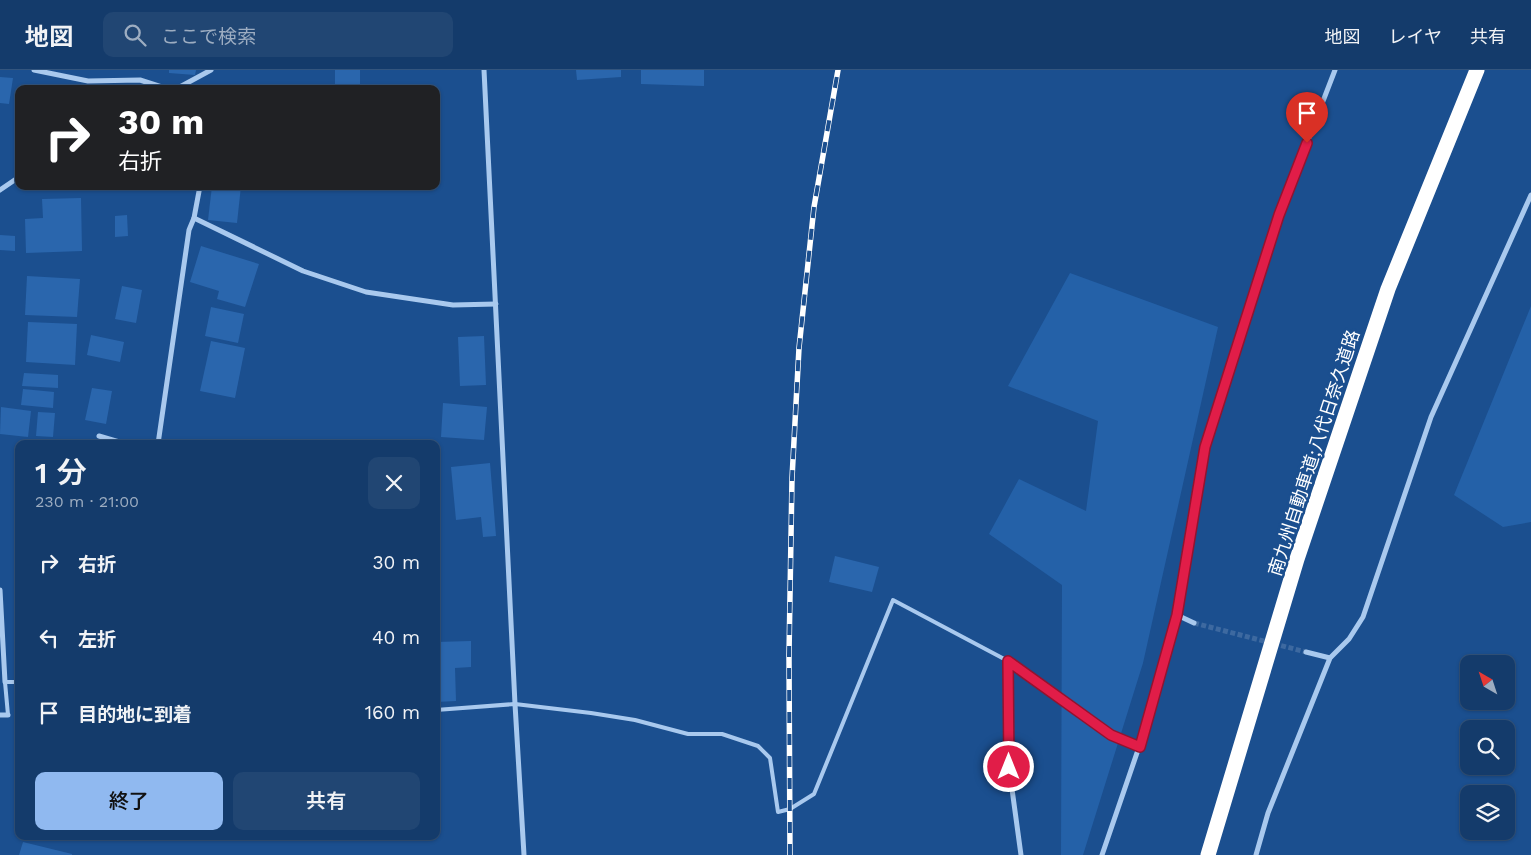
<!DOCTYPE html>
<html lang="ja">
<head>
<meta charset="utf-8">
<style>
  body { margin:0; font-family:"Work Sans","Noto Sans JP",sans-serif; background:#214673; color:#f1f3f6; height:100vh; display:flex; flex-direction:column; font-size:19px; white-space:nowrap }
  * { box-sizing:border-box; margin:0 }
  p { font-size:16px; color:#9dadc1 }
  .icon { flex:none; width:28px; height:28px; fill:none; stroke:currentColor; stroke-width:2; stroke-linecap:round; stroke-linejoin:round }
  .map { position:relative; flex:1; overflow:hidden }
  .sheet { position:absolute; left:15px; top:370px; width:425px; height:400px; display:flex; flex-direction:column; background:#143b6b; border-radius:10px; box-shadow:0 1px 4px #0004,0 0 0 1px #33557e }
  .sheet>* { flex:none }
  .hud { position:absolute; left:15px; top:15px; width:425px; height:105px; border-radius:10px; box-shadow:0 1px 4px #0004,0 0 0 1px #33557e; background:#202124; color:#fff; overflow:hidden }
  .needle { width:32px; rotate:321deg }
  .controls { position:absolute; left:1460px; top:585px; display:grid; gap:10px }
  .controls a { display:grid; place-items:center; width:55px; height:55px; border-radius:10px; background:#143b6b; box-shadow:0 1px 4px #0004,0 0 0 1px #33557e; font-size:25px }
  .pin { position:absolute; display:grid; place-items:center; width:42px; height:42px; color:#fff; margin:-51px -21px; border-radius:50% 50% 50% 0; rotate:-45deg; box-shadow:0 0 5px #0007 }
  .pin .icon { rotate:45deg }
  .me { position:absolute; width:55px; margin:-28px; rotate:0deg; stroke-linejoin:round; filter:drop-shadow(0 0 4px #0008) }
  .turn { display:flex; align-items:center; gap:18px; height:105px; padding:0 20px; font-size:22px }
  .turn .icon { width:65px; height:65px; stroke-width:2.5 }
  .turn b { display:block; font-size:35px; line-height:42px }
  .round { display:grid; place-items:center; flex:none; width:52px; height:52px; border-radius:10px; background:#214673 }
  .headline { display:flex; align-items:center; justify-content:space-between; height:85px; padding:0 20px }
  h1 { font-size:30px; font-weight:600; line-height:38px }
  .action { display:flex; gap:10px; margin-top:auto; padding:10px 20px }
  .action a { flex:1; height:58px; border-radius:10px; background:#90b9f0; color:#111; font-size:20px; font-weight:600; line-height:58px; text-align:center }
  .action a+a { background:#214673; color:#f1f3f6 }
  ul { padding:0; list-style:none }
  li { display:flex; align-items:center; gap:15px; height:75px; padding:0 20px }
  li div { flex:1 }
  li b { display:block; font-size:19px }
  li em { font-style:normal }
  header { display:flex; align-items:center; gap:30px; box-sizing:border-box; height:70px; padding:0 25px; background:#143b6b; border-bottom:1px solid #33557e }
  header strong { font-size:24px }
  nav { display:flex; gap:28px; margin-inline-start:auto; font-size:18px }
  .search { width:350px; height:45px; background:#214673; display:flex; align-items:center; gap:12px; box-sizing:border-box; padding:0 18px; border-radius:10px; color:#9dadc1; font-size:19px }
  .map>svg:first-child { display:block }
  .green { fill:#2461a8 }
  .building { fill:#2a66ad }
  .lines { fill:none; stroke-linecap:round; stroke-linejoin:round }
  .minor-tunnel { stroke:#3d69a0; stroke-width:5; stroke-dasharray:5 2.5; stroke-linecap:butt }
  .service { stroke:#a9c9ee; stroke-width:4 }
  .minor { stroke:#a9c9ee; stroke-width:5 }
  .motorway { stroke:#fff; stroke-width:15 }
  .rail-casing { stroke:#fff; stroke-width:5.5 }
  .rail { stroke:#1b4f8f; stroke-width:4; stroke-dasharray:11; stroke-linecap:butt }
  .route-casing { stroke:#92132f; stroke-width:12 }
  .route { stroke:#e11d48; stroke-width:9 }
  .labels { text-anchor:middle; stroke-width:5; stroke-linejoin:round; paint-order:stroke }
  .street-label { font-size:18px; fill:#fff; stroke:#1b4f8f }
</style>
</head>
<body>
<header>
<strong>地図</strong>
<div class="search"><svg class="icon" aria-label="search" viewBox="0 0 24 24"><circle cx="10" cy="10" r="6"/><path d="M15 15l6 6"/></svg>ここで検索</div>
<nav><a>地図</a><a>レイヤ</a><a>共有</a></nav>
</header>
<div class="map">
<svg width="1531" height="785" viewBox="0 0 1531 785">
  <rect width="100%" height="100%" fill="#1b4f8f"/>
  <g class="green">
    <path d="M1070,203L1218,257L1143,593L1083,785H1061L1062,515L989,464L1019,409L1086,441L1098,351L1008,316Z"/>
    <path d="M1531,236V452L1503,457L1454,425Z"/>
  </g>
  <g class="building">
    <path d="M169,0H196L195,5L169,3Z"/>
    <path d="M335,0H360V19H340V16H335Z"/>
    <path d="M576,0H621V7L577,10Z"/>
    <path d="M641,0H704V16L641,14Z"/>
    <path d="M0,7L13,8L9,34L0,33Z"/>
    <path d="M212,116H241L237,153L208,150Z"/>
    <path d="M81,128L82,181L26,183L25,149L43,148L42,129Z"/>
    <path d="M127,145L128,166L115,167V146Z"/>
    <path d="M0,165L15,166V181L0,180Z"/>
    <path d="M201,176L259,194L245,237L217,229L219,221L190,212Z"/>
    <path d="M27,206L80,209L77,247L25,245Z"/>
    <path d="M122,216L142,220L136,253L115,249Z"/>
    <path d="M211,237L244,244L238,273L205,266Z"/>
    <path d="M28,252L77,254L75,295L26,292Z"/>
    <path d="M91,265L124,272L120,292L87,285Z"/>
    <path d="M484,266L486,315L460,316L458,267Z"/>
    <path d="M211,271L245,278L235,328L200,321Z"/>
    <path d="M24,303L58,305V318L22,316Z"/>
    <path d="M92,318L112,321L106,354L85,350Z"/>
    <path d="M23,319L54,322L53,338L21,335Z"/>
    <path d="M443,333L487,337L484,370L441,367Z"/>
    <path d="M1,337L31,341L28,367L0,364Z"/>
    <path d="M38,342L55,343L53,367L36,366Z"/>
    <path d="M65,369L88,373V374H64Z"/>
    <path d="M490,393L496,466L483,467L481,447L456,450L451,397Z"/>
    <path d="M835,486L879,497L872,522L829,512Z"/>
    <path d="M471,571V597L455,598L456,631L436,632V572Z"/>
    <path d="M23,772L72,784V785H19Z"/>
  </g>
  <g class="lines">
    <path class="minor-tunnel" d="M1194,553L1306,582"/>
    <g class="service">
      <path d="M436,640L515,634L591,643L635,650L688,664H722L758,676L770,688L778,742L790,739L814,724L893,530L1008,591L1111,665L1139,677"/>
      <path d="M8,645L5,612H19"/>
    </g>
    <g class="minor">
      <path d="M34,0L88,11L140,10L168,19"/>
      <path d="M484,0L515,634L524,785"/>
      <path d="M176,19L211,0"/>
      <path d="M0,120L19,107"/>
      <path d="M194,148L303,201L366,222L453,235L496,234"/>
      <path d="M99,366L126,374"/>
      <path d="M158,374L189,160L194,148L200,116"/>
      <path d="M0,520L5,612"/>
      <path d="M1177,545L1194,553"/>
      <path d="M1306,582L1330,588"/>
      <path d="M1008,591L1009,697L1021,785"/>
      <path d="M0,645H8"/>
      <path d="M1102,785L1139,677L1177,545L1205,377L1279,145L1335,0"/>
      <path d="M1256,785L1268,743L1330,588L1349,569L1363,547L1431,347L1531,125"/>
    </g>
    <path class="motorway" d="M1208,785L1297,489L1388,219L1477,0"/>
    <g class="rail-casing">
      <path id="rail" d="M790,785L789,585L792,408L799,278L814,137L838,0"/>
    </g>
    <use href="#rail" class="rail"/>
  </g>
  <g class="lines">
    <g class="route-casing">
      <path id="route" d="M1009,697L1008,591L1111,665L1140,677L1177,545L1205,377L1279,145L1307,73"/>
    </g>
    <use href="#route" class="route"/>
  </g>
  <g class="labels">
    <g class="street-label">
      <text transform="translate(1314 383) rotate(-72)" y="6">南九州自動車道;八代日奈久道路</text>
    </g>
  </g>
</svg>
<div class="controls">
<a><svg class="needle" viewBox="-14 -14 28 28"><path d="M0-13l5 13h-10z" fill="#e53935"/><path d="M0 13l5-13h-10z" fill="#9dadc1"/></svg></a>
<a><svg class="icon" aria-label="search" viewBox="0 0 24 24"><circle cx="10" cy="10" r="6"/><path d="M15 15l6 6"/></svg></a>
<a><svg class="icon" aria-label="layers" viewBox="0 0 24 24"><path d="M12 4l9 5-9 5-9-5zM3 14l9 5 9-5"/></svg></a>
</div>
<div class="pin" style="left:1307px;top:73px;background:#d93025"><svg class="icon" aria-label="arrive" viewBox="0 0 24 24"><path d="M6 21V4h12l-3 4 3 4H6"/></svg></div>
<svg class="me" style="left:1009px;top:697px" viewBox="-20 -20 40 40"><circle r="17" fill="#e11d48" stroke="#fff" stroke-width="3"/><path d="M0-11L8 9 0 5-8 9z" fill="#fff"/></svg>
<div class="hud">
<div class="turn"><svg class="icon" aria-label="right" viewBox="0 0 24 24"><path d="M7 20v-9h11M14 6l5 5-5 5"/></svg><div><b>30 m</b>右折</div></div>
</div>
<section class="sheet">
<div class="headline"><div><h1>1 分</h1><p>230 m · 21:00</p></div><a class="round"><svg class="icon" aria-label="close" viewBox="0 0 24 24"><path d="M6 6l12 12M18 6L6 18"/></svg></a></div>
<ul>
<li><svg class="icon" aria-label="right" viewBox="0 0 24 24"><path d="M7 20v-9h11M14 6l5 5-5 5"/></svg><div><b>右折</b></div><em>30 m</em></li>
<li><svg class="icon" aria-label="left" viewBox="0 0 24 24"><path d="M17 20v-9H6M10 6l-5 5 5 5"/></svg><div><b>左折</b></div><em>40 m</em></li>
<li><svg class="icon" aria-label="arrive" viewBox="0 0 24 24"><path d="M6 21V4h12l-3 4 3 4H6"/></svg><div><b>目的地に到着</b></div><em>160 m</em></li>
</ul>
<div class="action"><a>終了</a><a>共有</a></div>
</section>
</div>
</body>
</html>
